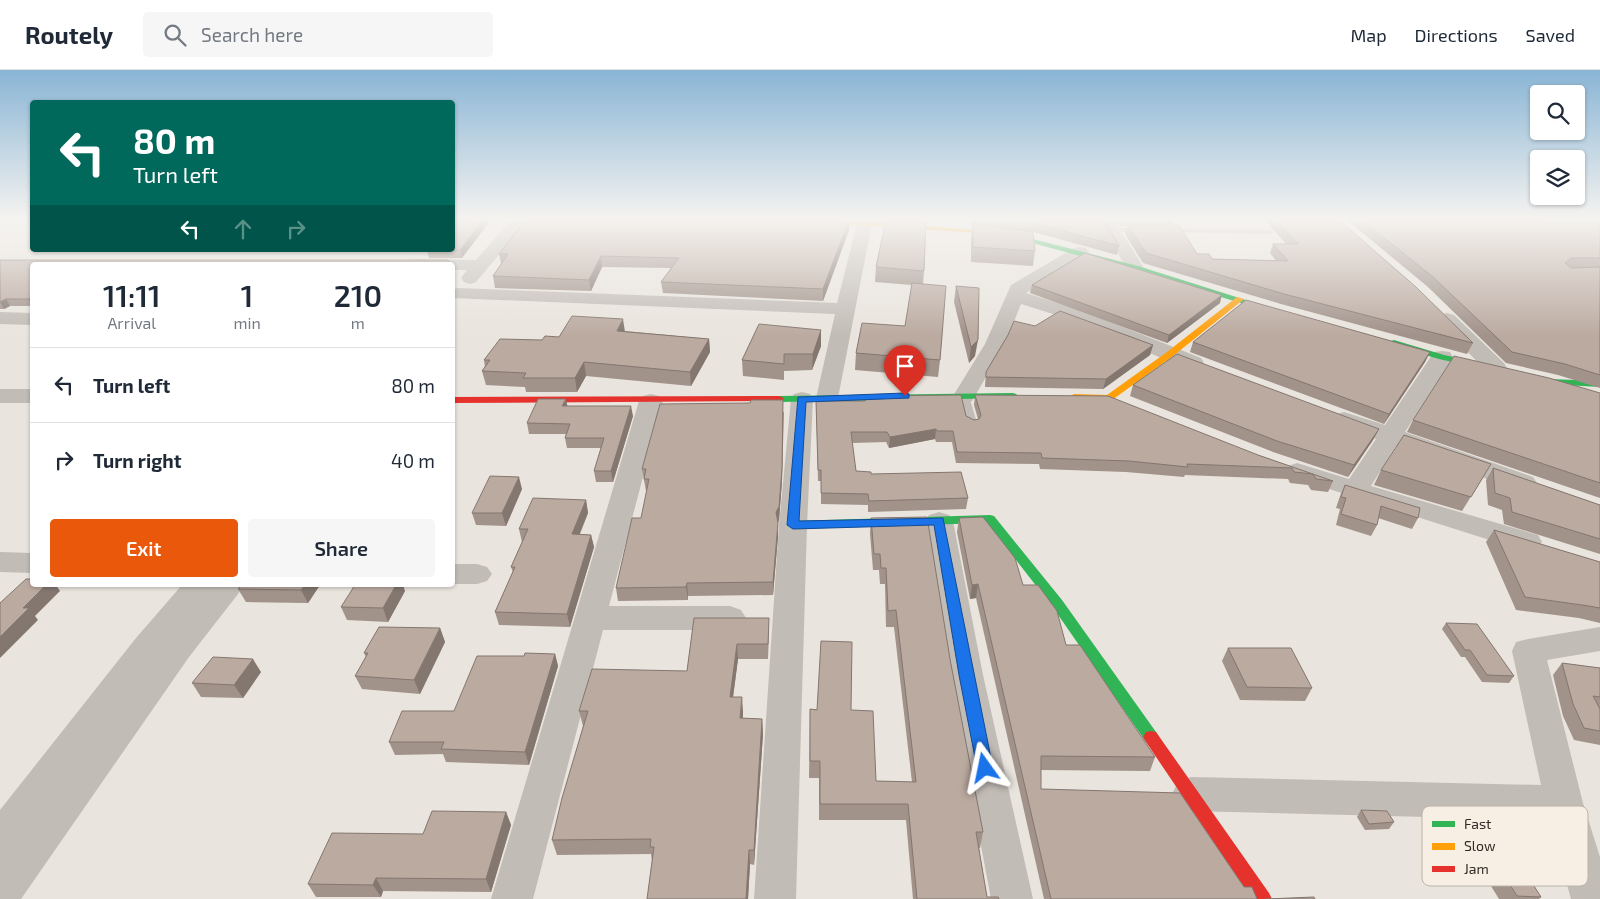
<!DOCTYPE html>
<html lang="en">
<head>
<meta charset="utf-8">
<style>
  body { margin:0; font-family:"Exo 2",sans-serif; background:#f6f6f7; color:#1f2937; height:100vh; display:flex; flex-direction:column; font-size:19px; white-space:nowrap }
  * { box-sizing:border-box; margin:0 }
  p { font-size:16px; color:#747a83 }
  .icon { flex:none; width:28px; height:28px; fill:none; stroke:currentColor; stroke-width:2; stroke-linecap:round; stroke-linejoin:round }
  .map { position:relative; flex:1; overflow:hidden }
  .panel { position:absolute; left:30px; top:192px; width:425px; height:325px; display:flex; flex-direction:column; background:#fff; border-radius:5px; box-shadow:0 1px 4px #0004 }
  .panel>* { flex:none }
  .top-card { position:absolute; left:30px; top:30px; width:425px; height:152px; border-radius:5px; box-shadow:0 1px 4px #0004; background:#00695c; color:#fff; overflow:hidden }
  .controls { position:absolute; left:1530px; top:15px; display:grid; gap:10px }
  .controls a { display:grid; place-items:center; width:55px; height:55px; border-radius:5px; background:#fff; box-shadow:0 1px 4px #0004; font-size:25px }
  .pin { position:absolute; display:grid; place-items:center; width:42px; height:42px; color:#fff; margin:-51px -21px; border-radius:50% 50% 50% 0; rotate:-45deg; box-shadow:0 0 5px #0007 }
  .pin .icon { rotate:45deg }
  .me { position:absolute; width:55px; margin:-28px; rotate:348deg; stroke-linejoin:round; filter:drop-shadow(0 0 4px #0008) }
  .turn { display:flex; align-items:center; gap:18px; height:105px; padding:0 20px; font-size:22px }
  .turn .icon { width:65px; height:65px; stroke-width:2.5 }
  .turn b { display:block; font-size:35px; line-height:42px }
  .lanes { display:flex; align-items:center; height:48px; padding:0 20px; background:#0003; justify-content:center; gap:25px; direction:ltr }
  .lanes .off { opacity:.35 }
  .eta { display:flex; justify-content:space-evenly; align-items:center; height:85px; text-align:center }
  .eta b { font-size:30px; font-weight:600; line-height:35px }
  .button { display:flex; gap:10px; margin-top:auto; padding:10px 20px }
  .button a { flex:1; height:58px; border-radius:5px; background:#ea580c; color:#fff; font-size:20px; font-weight:600; line-height:58px; text-align:center }
  .button a+a { background:#f6f6f7; color:#1f2937 }
  ul { padding:0; list-style:none }
  li { display:flex; align-items:center; gap:15px; height:75px; padding:0 20px; border-top:1px solid #e0e1e3 }
  li div { flex:1 }
  li b { display:block; font-size:19px }
  li em { font-style:normal }
  header { display:flex; align-items:center; gap:30px; box-sizing:border-box; height:70px; padding:0 25px; background:#fff; border-bottom:1px solid #e0e1e3 }
  header strong { font-size:24px }
  nav { display:flex; gap:28px; margin-inline-start:auto; font-size:18px }
  .search { width:350px; height:45px; background:#f6f6f7; display:flex; align-items:center; gap:12px; box-sizing:border-box; padding:0 18px; border-radius:5px; color:#747a83; font-size:19px }
  .map>svg:first-child { display:block }
  .lines { fill:none; stroke-linecap:round; stroke-linejoin:round }
  .lane { fill:#c2bcb6; fill-rule:evenodd }
  .street { fill:#c2bcb6; fill-rule:evenodd }
  .fast { fill:#30b455; fill-rule:evenodd }
  .slow { fill:#ff9f0a; fill-rule:evenodd }
  .jam { fill:#e5322d; fill-rule:evenodd }
  .wall { fill:#a1928a }
  .shaded-wall { fill:#837770 }
  .building { fill:#bbaaa0; stroke:#837770 }
  .route { fill:#1a73e8; stroke:#114b97 }
  .key { fill:#f7efe3; stroke:#bcb4aa; stroke-width:1 }
  .key-label { font-size:14px; fill:#322a26 }
</style>
</head>
<body>
<header>
<strong>Routely</strong>
<div class="search"><svg class="icon" aria-label="search" viewBox="0 0 24 24"><circle cx="10" cy="10" r="6"/><path d="M15 15l6 6"/></svg>Search here</div>
<nav><a>Map</a><a>Directions</a><a>Saved</a></nav>
</header>
<div class="map">
<svg width="1600" height="829" viewBox="0 0 1600 829">
  <rect width="100%" height="100%" fill="#e9e4dd"/>
  <g class="lines">
    <g class="lane">
      <path d="M1110,158H1143L1147,160L1143,162H1110Z"/>
      <path d="M1162,158L1270,160L1274,162L1270,164L1165,162H1162Z"/>
      <path d="M964,323L969,326L978,356L976,358L972,359L966,356L959,326Z"/>
    </g>
    <g class="street">
      <path d="M511,150H528L476,212L470,214L464,212L461,208L467,200H452V195L404,194L407,190L413,189L476,190Z"/>
      <path d="M858,150H870L872,153L838,328L835,333L827,335L819,333L816,328L835,244L452,228V220L458,218L837,233Z"/>
      <path d="M1098,150H1114L1144,198L1141,202L1135,203L1129,202Z"/>
      <path d="M1080,177L1086,178L1089,182L1086,186L1026,223L1083,241L1201,288L1204,293L1201,298L1193,299L1185,298L1069,249L1021,234L1005,274L975,326L972,331L964,333L956,331L953,326L985,274L1011,215L1074,178Z"/>
      <path d="M0,242L32,243V255L0,254Z"/>
      <path d="M1447,243L1454,245L1504,293L1507,298L1504,303L1496,305L1488,303L1440,253L1437,249L1440,245Z"/>
      <path d="M1442,281L1450,282L1453,287L1405,362L1533,407L1537,413L1533,419L1524,421L1515,419L1396,376L1371,416L1538,465L1542,472L1538,479L1528,481L1518,479L1288,406L1284,401L1288,396L1297,393L1349,409L1376,369L1336,354L1332,349L1336,344L1344,342L1385,355L1434,282Z"/>
      <rect x="0" y="319" width="32" height="14"/>
      <path d="M802,322L810,324L813,329L807,455L796,829H754L779,455L791,329L794,324Z"/>
      <path d="M651,324L659,326L663,331L609,536H730L741,540L746,548L741,556L730,560H603L533,829H491L639,331L643,326Z"/>
      <path d="M939,442L949,445L953,451L983,605L1033,829H991L949,605L925,451L929,445Z"/>
      <path d="M0,482L32,483V503L0,502Z"/>
      <path d="M452,494H477L487,497L492,504L487,511L477,514H452Z"/>
      <path d="M182,515H245L189,587L21,829H0V740L136,568Z"/>
      <path d="M1600,557V581L1547,590L1583,733L1600,787V829H1571L1549,750L1191,741L1178,736L1172,724L1178,712L1191,707L1541,715L1512,581L1516,572L1528,569Z"/>
    </g>
    <g class="fast">
      <path d="M1025,167L1138,196L1284,242L1283,244H1277L1132,200L1025,171Z"/>
      <path d="M1394,270L1444,285L1491,295L1493,297L1488,300L1439,289L1391,275V271Z"/>
      <path d="M1550,309L1600,311V317L1547,314L1545,312Z"/>
      <path d="M1013,323L1016,324L1018,326L1016,328L779,332L774,329L779,326Z"/>
      <path d="M990,445L994,446L1062,530L1156,662L1159,667L1156,672L1151,673L1146,672L1052,536L987,453L793,459L787,455L793,451Z"/>
    </g>
    <g class="slow">
      <path d="M796,150C873,150 951,156 1028,167L1032,169L1028,171L965,162L799,152Z"/>
      <path d="M1582,150H1590L1600,155V160Z"/>
      <path d="M1237,227L1244,229L1173,286L1112,330H1074L1069,327L1074,324L1107,325L1167,282Z"/>
    </g>
    <g class="jam">
      <path d="M779,326L782,327L784,329L782,331L452,333V327Z"/>
      <path d="M1151,661L1156,662L1269,823L1272,829H1252L1146,672L1143,667L1146,662Z"/>
    </g>
  </g>
  <g class="wall">
    <path d="M456,150L462,188H429L427,180H452Z"/>
    <path d="M849,150V160L823,231L663,223L661,212L671,198L602,197L591,221L495,218L493,206L501,194L499,184Z"/>
    <path d="M972,150H1104L1119,176L1117,185L1030,161L1035,181L1033,196L971,192V168L973,154H972Z"/>
    <path d="M1115,150H1173L1172,155L1197,184L1212,189L1276,191L1270,183L1273,174H1286L1265,150H1339L1473,273L1467,284L1281,234L1143,193L1125,164L1127,156H1120Z"/>
    <path d="M1347,150H1501L1600,153V318L1558,305L1506,293L1428,217Z"/>
    <path d="M0,190L32,195V236H10L4,239H0Z"/>
    <path d="M876,197L924,201L923,214L940,290L938,307L855,300L856,283L905,256L912,215L875,212Z"/>
    <path d="M1032,215L1220,233L1167,273L1030,223Z"/>
    <path d="M956,216L975,286L969,293L954,232Z"/>
    <path d="M1035,256L1153,275L1150,285L1103,319L985,317L986,302Z"/>
    <path d="M821,260V276L812,300L784,301V310L743,306L742,290Z"/>
    <path d="M625,261L709,269L710,282L691,316L586,306L577,322H526L525,317L486,315L482,301L485,297L484,290L542,270L559,267Z"/>
    <path d="M1193,272L1430,282L1425,292L1384,354L1190,282Z"/>
    <path d="M1133,315L1379,359L1373,370L1348,407L1273,382L1130,326Z"/>
    <path d="M1600,323V428L1407,362L1413,350Z"/>
    <path d="M975,325L1258,385L1333,411L1328,422L1311,420L1308,415L1290,413L1288,409L1185,405L1184,407L1126,402L1040,399L1039,394L956,393L952,372H936L935,369L889,378L886,372L852,373L856,401L871,404L968,428L966,439L868,442V435L821,434V411H818L816,331H865L870,328V326L966,346L974,350L978,349L974,335Z"/>
    <path d="M567,336L633,346L613,412H596L594,401L601,378H567L565,368L566,364H529L527,353Z"/>
    <path d="M784,342L782,411L779,450L778,453V466L773,525L688,526V530L618,531L616,518L641,448L647,421H646L642,399Z"/>
    <path d="M1491,394L1462,441L1374,415L1381,400Z"/>
    <path d="M1493,398L1600,435V484L1504,454L1502,440L1488,435L1486,410Z"/>
    <path d="M1345,415L1418,448L1412,459L1378,448L1377,455L1371,466L1336,455L1340,439L1336,438L1340,426Z"/>
    <path d="M522,419L506,456L476,455L472,443Z"/>
    <path d="M586,430L588,443L580,464L591,465L594,477L570,557L499,555L495,542L513,502L511,497L522,472L519,459Z"/>
    <path d="M871,448L950,589L983,762L980,778H979L987,827L913,829L906,750H819V708H809L810,639L851,640L876,711L912,712L894,557H886L885,514H880L879,500H873L870,464Z"/>
    <path d="M959,448L1023,515L1066,575L1155,687L1150,701L1041,700V719L1244,817L1257,829H1044L976,528L970,529L957,462Z"/>
    <path d="M1494,460L1600,492V553L1579,548L1516,540L1486,472Z"/>
    <path d="M242,515H320L308,533L246,532L238,519Z"/>
    <path d="M405,521L388,552L347,550L341,537Z"/>
    <path d="M694,548L769,563L768,589H738L733,627L743,642V648L762,649L763,664L754,795L750,794L748,829H647L652,791L651,784L557,785L552,770L583,656L579,641L687,601Z"/>
    <path d="M1446,553L1514,606L1509,613L1482,612L1465,587H1461L1442,559Z"/>
    <path d="M440,558L445,572L420,624L362,619L355,606L366,587L364,583Z"/>
    <path d="M1228,578L1312,618L1305,631L1240,630L1222,591Z"/>
    <path d="M555,584L558,596L529,695L446,692L443,684L395,685L389,672L454,641L524,586Z"/>
    <path d="M1562,593L1600,598V675L1574,670L1563,646L1553,605Z"/>
    <path d="M261,602L243,628L201,627L192,613Z"/>
    <path d="M1361,740L1394,752L1389,759L1365,760L1357,747Z"/>
    <path d="M506,742L511,755L491,822L383,821L381,827H316L308,814L423,764Z"/>
    <path d="M1473,756L1541,827L1539,829H1499L1462,769Z"/>
  </g>
  <g class="shaded-wall">
    <path d="M483,150H491L462,188L460,180Z"/>
    <path d="M849,150V160L823,231V219Z"/>
    <path d="M601,186L602,197L591,221L589,210Z"/>
    <path d="M1222,225L1220,233L1167,273L1169,265Z"/>
    <path d="M32,227V235L29,229Z"/>
    <path d="M6,229L10,236L4,239L0,232Z"/>
    <path d="M623,249L625,262L617,261Z"/>
    <path d="M821,260V276L812,300L813,284Z"/>
    <path d="M709,269L710,282L691,316L690,302Z"/>
    <path d="M978,270L975,286L969,293L971,277Z"/>
    <path d="M1153,275L1150,285L1103,319L1106,309Z"/>
    <path d="M1430,282L1425,292L1384,354L1389,344Z"/>
    <path d="M584,292L586,306L577,322L575,308Z"/>
    <path d="M566,329L568,339L562,336Z"/>
    <path d="M783,330L782,411L779,450L776,455V442Z"/>
    <path d="M631,336L633,346L613,412L611,401Z"/>
    <path d="M936,359L935,369L889,378L890,367Z"/>
    <path d="M1379,359L1373,370L1348,407L1354,395Z"/>
    <path d="M519,407L522,419L506,456L502,443Z"/>
    <path d="M586,430L588,443L574,477L572,464Z"/>
    <path d="M778,453V466L773,525V512Z"/>
    <path d="M591,465L594,477L570,557L567,544Z"/>
    <path d="M687,513L688,526V530L686,517Z"/>
    <path d="M978,514L976,528L970,529L972,515Z"/>
    <path d="M46,515H56L60,521L35,546L38,550L0,588V567L23,538Z"/>
    <path d="M305,515H320L308,533L301,520Z"/>
    <path d="M396,515H403L405,521L388,552L383,538Z"/>
    <path d="M440,558L445,572L420,624L414,610Z"/>
    <path d="M737,574L738,589L731,642L730,627Z"/>
    <path d="M555,584L558,596L529,695L525,682Z"/>
    <path d="M253,589L261,602L243,628L234,615Z"/>
    <path d="M742,627L743,642L741,663L740,648Z"/>
    <path d="M762,649L763,664L754,795V780Z"/>
    <path d="M506,742L511,755L491,822L486,809Z"/>
    <path d="M749,780L750,794L748,829H746Z"/>
    <path d="M376,808L383,821L381,827L373,815Z"/>
  </g>
  <g class="building">
    <path d="M456,150H483L460,180H452V154Z"/>
    <path d="M525,150H849L823,219L661,212L679,188L601,186L589,210L493,206L508,184H499Z"/>
    <path d="M886,150H926L924,201L876,197Z"/>
    <path d="M1004,150H1104L1119,176L1031,152V154Z"/>
    <path d="M1276,150H1339L1416,217L1473,273L1284,224L1146,183L1127,155H1179L1197,184H1209L1212,189L1288,191L1273,174H1298Z"/>
    <path d="M1362,150H1501L1596,152L1600,153V188H1571L1565,193L1571,198L1600,197V305L1565,294L1512,282L1433,207Z"/>
    <path d="M973,154L1033,162L1035,181L973,177Z"/>
    <path d="M1085,183L1222,225L1169,265L1032,215Z"/>
    <path d="M0,190H448L449,195H32V227L29,229H6L0,232Z"/>
    <path d="M912,213L946,216L940,290L856,283L862,253L905,256Z"/>
    <path d="M956,216L979,218L978,270L971,277Z"/>
    <path d="M1246,230L1430,282L1389,344L1193,272Z"/>
    <path d="M1060,241L1153,275L1106,309L986,307V302L1008,265L1014,251L1035,256Z"/>
    <path d="M572,246L623,249L617,261L709,269L690,302L584,292L575,308H523L526,303L482,301L490,290H484L500,269L542,270L545,266L559,267Z"/>
    <path d="M759,254L821,260L813,284H784V294L742,290Z"/>
    <path d="M1177,284L1379,359L1354,395L1277,371L1133,315Z"/>
    <path d="M1454,286L1549,308L1600,323V413L1413,350Z"/>
    <path d="M961,325L966,346L974,350L979,349L981,345L975,325L1108,326L1258,385L1333,411L1316,409L1313,404L1294,402L1292,398L1187,394L1188,397L1129,391L1042,388L1041,383L957,382L953,361H937L936,359L890,367L887,362H851L856,401L871,402V404L961,402L968,428L869,431L868,424L821,423V400H818L816,331H865L866,328H871L870,326Z"/>
    <path d="M538,329H566L562,336H631L611,401H594L604,368H565L570,354L527,353Z"/>
    <path d="M751,330H783L782,399L779,437L776,442L778,453L773,512L687,513L686,517L616,518L632,448H641L649,409H644L646,399H642L660,334L750,333Z"/>
    <path d="M1404,365L1491,394L1471,427L1381,400Z"/>
    <path d="M1493,398L1600,435V469L1512,442L1510,428L1495,423Z"/>
    <path d="M490,406L519,407L502,443H472Z"/>
    <path d="M1345,415L1420,438L1418,448L1381,436L1377,455L1341,444L1346,428L1341,427Z"/>
    <path d="M533,428L586,430L572,464L591,465L567,544L495,542L515,497H511L528,459H519Z"/>
    <path d="M927,447L950,589L983,762H976L987,827H998L999,829H917L908,734H820V691H810V639L817,640L821,571L852,572L851,640L873,641L876,711L916,712L896,540L888,541L886,498H881L880,484H874L871,448Z"/>
    <path d="M983,447L1015,488L1023,515H1038L1057,541L1066,575H1080L1155,687L1041,686V719L1180,723L1244,817H1252L1257,829H1051L978,514L972,515L959,448Z"/>
    <path d="M1494,460L1600,492V538L1589,536L1525,527Z"/>
    <path d="M26,509H32V515H46L23,538H29L0,567V533Z"/>
    <path d="M242,515H305L301,520L238,519Z"/>
    <path d="M355,515H396L383,538L341,537Z"/>
    <path d="M694,548H769L768,574H737L730,627H742L740,648L762,649L754,780H749L746,829H647L654,777H650L651,769L552,770L562,728L588,641H579L592,599L687,601Z"/>
    <path d="M1446,553L1477,554L1514,606L1487,605L1470,580H1465Z"/>
    <path d="M379,557L440,558L414,610L355,606L368,583H364Z"/>
    <path d="M1228,578H1291L1312,618L1247,617Z"/>
    <path d="M525,583L555,584L525,682L441,679L444,672H389L402,641H454L477,586H524Z"/>
    <path d="M213,587L253,589L234,615L192,613Z"/>
    <path d="M1562,593L1600,598V627L1593,626L1600,639V661L1584,658L1573,634Z"/>
    <path d="M1361,740L1387,741L1394,752L1369,754Z"/>
    <path d="M432,741L506,742L486,809L376,808L373,815L308,814L332,763L423,764Z"/>
    <path d="M1473,756L1501,764L1541,827L1517,826Z"/>
    <path d="M1314,827L1315,829H1266Z"/>
  </g>
  <linearGradient id="sky" x2="0" y2="1"><stop stop-color="#89b5d5"/><stop offset="0.56" stop-color="#f5f3f0"/><stop offset="1" stop-color="#f5f3f0" stop-opacity="0"/></linearGradient>
  <rect width="1600" height="266" fill="url(#sky)"/>
  <path class="route" d="M905,323L909,324V328L806,332L799,451L943,448L993,698L991,703L985,705L980,703L977,698L959,605L934,455L793,459L787,455L798,327Z"/>
  <rect x="1422" y="736" width="166" height="80" rx="8" class="key"/>
  <rect x="1432" y="751" width="23" height="6" fill="#30b455"/>
  <rect x="1432" y="773" width="23" height="7" fill="#ff9f0a"/>
  <rect x="1432" y="796" width="23" height="6" fill="#e5322d"/>
  <g class="key-label">
    <text x="1464" y="759">Fast</text>
    <text x="1464" y="781">Slow</text>
    <text x="1464" y="804">Jam</text>
  </g>
</svg>
<div class="controls">
<a><svg class="icon" aria-label="search" viewBox="0 0 24 24"><circle cx="10" cy="10" r="6"/><path d="M15 15l6 6"/></svg></a>
<a><svg class="icon" aria-label="layers" viewBox="0 0 24 24"><path d="M12 4l9 5-9 5-9-5zM3 14l9 5 9-5"/></svg></a>
</div>
<div class="pin" style="left:905px;top:326px;background:#d93025"><svg class="icon" aria-label="arrive" viewBox="0 0 24 24"><path d="M6 21V4h12l-3 4 3 4H6"/></svg></div>
<svg class="me" style="left:985px;top:698px" viewBox="-20 -20 40 40"><path d="M0-17L14 15 0 8-14 15z" fill="#1a73e8" stroke="#fff" stroke-width="4"/></svg>
<div class="top-card">
<div class="turn"><svg class="icon" aria-label="left" viewBox="0 0 24 24"><path d="M17 20v-9H6M10 6l-5 5 5 5"/></svg><div><b>80 m</b>Turn left</div></div>
<div class="lanes"><svg class="icon" aria-label="left" viewBox="0 0 24 24"><path d="M17 20v-9H6M10 6l-5 5 5 5"/></svg><svg class="icon off" aria-label="ahead" viewBox="0 0 24 24"><path d="M12 20V5M6 11l6-6 6 6"/></svg><svg class="icon off" aria-label="right" viewBox="0 0 24 24"><path d="M7 20v-9h11M14 6l5 5-5 5"/></svg></div>
</div>
<section class="panel">
<div class="eta">
<div><b>11:11</b><p>Arrival</p></div>
<div><b>1</b><p>min</p></div>
<div><b>210</b><p>m</p></div>
</div>
<ul>
<li><svg class="icon" aria-label="left" viewBox="0 0 24 24"><path d="M17 20v-9H6M10 6l-5 5 5 5"/></svg><div><b>Turn left</b></div><em>80 m</em></li>
<li><svg class="icon" aria-label="right" viewBox="0 0 24 24"><path d="M7 20v-9h11M14 6l5 5-5 5"/></svg><div><b>Turn right</b></div><em>40 m</em></li>
</ul>
<div class="button"><a>Exit</a><a>Share</a></div>
</section>
</div>
</body>
</html>
